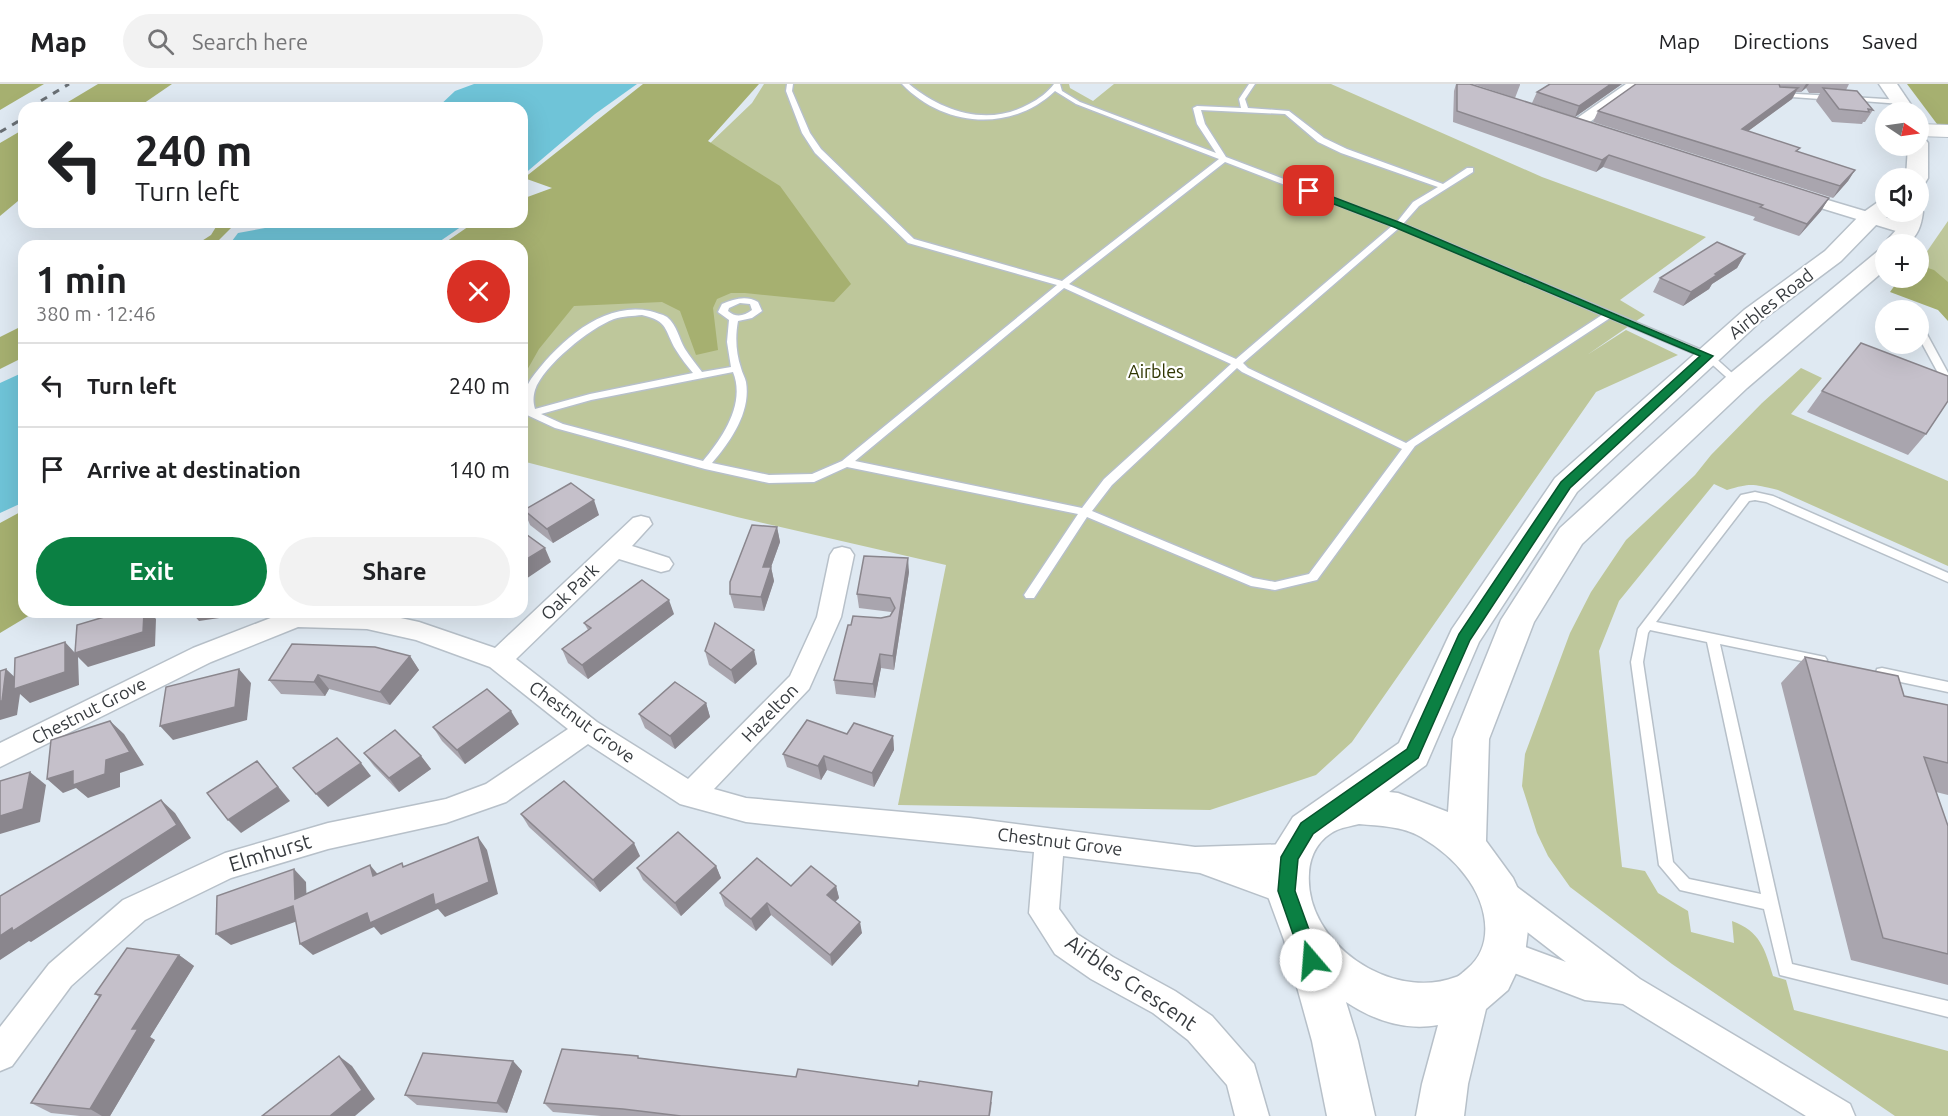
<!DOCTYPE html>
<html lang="en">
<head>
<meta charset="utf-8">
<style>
  body { margin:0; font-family:Ubuntu,sans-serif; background:#f2f2f2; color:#202124; height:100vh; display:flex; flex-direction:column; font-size:22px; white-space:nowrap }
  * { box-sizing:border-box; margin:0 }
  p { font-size:20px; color:#757577 }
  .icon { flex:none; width:33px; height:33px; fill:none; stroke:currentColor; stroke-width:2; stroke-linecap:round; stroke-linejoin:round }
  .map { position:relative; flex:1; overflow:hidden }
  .panel { position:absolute; left:18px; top:156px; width:510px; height:378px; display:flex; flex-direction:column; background:#fff; border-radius:18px; box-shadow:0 6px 24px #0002 }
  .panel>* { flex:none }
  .hud { position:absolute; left:18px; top:18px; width:510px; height:126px; border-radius:18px; box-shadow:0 6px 24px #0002; background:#fff; color:#202124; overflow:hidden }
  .needle { width:39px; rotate:103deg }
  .controls { position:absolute; left:1875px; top:18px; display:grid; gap:12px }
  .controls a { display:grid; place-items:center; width:54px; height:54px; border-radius:50%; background:#fff; box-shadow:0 6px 24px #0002; font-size:30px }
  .pin { position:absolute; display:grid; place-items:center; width:51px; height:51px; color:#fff; margin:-26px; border-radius:12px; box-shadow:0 3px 9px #0006 }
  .me { position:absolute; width:66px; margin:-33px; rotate:342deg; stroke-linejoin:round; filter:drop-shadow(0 0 4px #0008) }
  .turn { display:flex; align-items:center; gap:21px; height:126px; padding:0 18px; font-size:27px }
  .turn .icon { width:78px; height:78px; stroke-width:2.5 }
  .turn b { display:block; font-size:42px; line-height:51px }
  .round { display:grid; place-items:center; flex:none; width:63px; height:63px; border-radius:32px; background:#f2f2f2 }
  .overview { display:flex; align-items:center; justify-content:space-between; height:102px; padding:0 18px }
  h1 { font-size:36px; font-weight:600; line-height:45px }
  .cta { display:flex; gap:12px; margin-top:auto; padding:12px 18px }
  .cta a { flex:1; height:69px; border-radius:36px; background:#0b8043; color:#fff; font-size:24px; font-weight:600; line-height:69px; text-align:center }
  .cta a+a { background:#f2f2f2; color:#202124 }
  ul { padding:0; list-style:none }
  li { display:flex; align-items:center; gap:18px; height:84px; padding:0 18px; border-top:2px solid #e0e0e0 }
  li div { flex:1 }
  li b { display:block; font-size:22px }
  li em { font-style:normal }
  header { display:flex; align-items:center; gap:36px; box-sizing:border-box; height:84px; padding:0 30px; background:#fff; border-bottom:2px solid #e0e0e0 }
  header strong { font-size:28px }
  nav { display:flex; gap:33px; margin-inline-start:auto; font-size:21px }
  .search { width:420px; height:54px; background:#f2f2f2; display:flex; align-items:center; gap:15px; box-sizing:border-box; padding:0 21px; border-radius:33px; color:#757577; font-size:22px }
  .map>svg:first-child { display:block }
  .green { fill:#bec79b }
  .forest { fill:#a6b070 }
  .water { fill:#6fc4d8 }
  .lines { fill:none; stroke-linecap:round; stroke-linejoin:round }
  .service-casing { stroke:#b7c0c9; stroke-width:3 }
  .minor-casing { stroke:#b7c0c9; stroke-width:3 }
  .tertiary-casing { stroke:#b7c0c9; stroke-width:2 }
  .secondary-casing { stroke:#b7c0c9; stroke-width:3 }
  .service { fill:#fff; fill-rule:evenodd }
  .minor { fill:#fff; fill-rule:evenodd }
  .tertiary { fill:#fff; fill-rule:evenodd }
  .secondary { fill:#fff; fill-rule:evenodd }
  .rail { stroke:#696f74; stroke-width:3; stroke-dasharray:7 7; stroke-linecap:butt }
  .wall { fill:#a9a5ae }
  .shaded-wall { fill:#8a868d }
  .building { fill:#c5c0ca; stroke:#8a868d; stroke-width:1.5 }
  .route { fill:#0b8043; stroke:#07532c; stroke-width:1.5 }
  .labels { text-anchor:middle; stroke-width:4.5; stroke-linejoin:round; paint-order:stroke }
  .street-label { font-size:18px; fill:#373b3f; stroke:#fff }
  .park-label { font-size:18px; fill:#303602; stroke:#fff }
  .near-street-label { font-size:21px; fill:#373b3f; stroke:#fff }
</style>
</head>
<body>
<header>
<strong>Map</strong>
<div class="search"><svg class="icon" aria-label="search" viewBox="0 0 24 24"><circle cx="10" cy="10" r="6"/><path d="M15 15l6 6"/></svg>Search here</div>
<nav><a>Map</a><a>Directions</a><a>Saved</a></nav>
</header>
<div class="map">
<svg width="1948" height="1032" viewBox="0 0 1948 1032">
  <rect width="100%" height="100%" fill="#dfe9f2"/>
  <g class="green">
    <path d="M764,0H1069L1070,4L1093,17L1114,0H1331L1542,93L1706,153L1620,216L1645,231L1587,271L1626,246L1678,271L1596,308L1352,658L1316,691L1210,726L898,721L946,481L737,433L522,377V271L705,64L752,19Z"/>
    <path d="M1948,137V210L1918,194L1919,179Z"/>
    <path d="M1801,284L1822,294L1791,330L1948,397V482L1778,406C1751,400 1752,399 1727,406L1714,400L1619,517L1599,567L1622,783L1645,787L1658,809L1688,827L1691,848L1734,859L1732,837C1760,847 1765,865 1773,892L1786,896L1794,926L1948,967V1032H1895L1672,880L1570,803L1548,772L1537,749L1522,702L1525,670L1570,549L1591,508L1626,456L1695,391L1711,371L1762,319Z"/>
  </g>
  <g class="forest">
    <path d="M0,0H44L0,26Z"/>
    <path d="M98,0H172L137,24H58Z"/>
    <path d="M643,0H759L708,57L780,102L851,200L834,218L745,209H731L717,215L713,224L718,266L696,271L680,227L662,218L574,222L539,265L522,295V162H440L475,138H522V115L552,104L524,94Z"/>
    <path d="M1907,0H1948V44H1940Z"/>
    <path d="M24,45V112L0,132V59Z"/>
    <path d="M219,138H237L213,162H194L211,151Z"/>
    <path d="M1919,181L1934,186L1948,198V237L1938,226L1890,208L1900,194H1918Z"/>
    <path d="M24,241V273L0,285V253Z"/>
    <path d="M24,426V528H35L0,549V439Z"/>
  </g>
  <g class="water">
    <path d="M474,0H637L595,30L522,92V24H437L455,7Z"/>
    <path d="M272,138H468L433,162H240L232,157L238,149L265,144Z"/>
    <path d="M24,288V418L0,429V299Z"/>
  </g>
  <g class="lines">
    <g class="service-casing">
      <g id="service">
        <path d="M787,0H793L792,7L810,49L821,65L914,155L1062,197L1219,75L1076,20L1055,7C1011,49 943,43 902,0H909C943,28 988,43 1029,20C1039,15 1048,8 1054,0H1060L1062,7L1080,18L1216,69L1197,40L1193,24L1197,22L1241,24L1239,15L1249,0H1255L1245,15L1248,24L1289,27L1324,54L1347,65L1443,100L1467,84H1473V88L1419,122L1403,140L1711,270L1742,298L1737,301L1734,300L1705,274L1610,234L1415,362L1317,496L1275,506L1251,502L1087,433L1034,514H1026L1024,511L1078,430L847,383L814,398L769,399L705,385L555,344L527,331C521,318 523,307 531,295C557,260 601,217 650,227C656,229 662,230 667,233C677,241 679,255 685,265C690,273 696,280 702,288L731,283L727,258L729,236L718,228L722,220C734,215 746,211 758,218L762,227L752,234L738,237C735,253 736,269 741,284C742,289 745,293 746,298C751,328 731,357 712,379L769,391L812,390L842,377L1057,201L908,159L815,69L802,49L786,7ZM1201,26L1285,30L1318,58L1341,69L1438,103L1413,118L1397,138L1226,73L1205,40ZM1225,78L1392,142L1236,275L1069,200ZM1399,144L1602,231L1406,359L1248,284L1243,279ZM1064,204L1231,280L1104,395L1082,424L855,377ZM740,219L750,220L752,226C744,232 736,234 728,227L729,224ZM642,231C669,237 664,246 676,266C681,274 687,282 693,289L590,310L535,325C533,318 533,313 535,306C543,282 590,244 614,235C623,232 633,232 642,231ZM1237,284L1242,288L1402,365L1309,490L1275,498L1253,494L1092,427L1112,401ZM733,288C746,320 722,354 703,377L563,340L541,330L591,316Z"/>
        <path d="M1779,9L1834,12L1837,14L1834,16L1777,12L1776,11Z"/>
        <path d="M1851,13L1901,16L1904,18L1901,20L1849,16L1848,15Z"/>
        <path d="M1918,240L1923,243L1948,289V301L1943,298L1918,252Z"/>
        <path d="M1755,408L1773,412L1948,489V498L1766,418L1755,416L1749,417L1656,538L1825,573L1827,576L1825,579L1821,581L1720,560L1792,880L1948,917V933L1780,891L1764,825L1680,806L1659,781L1631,578L1638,545L1741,411ZM1650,546L1707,558L1761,810L1689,795L1673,778L1643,578L1648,549Z"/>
        <path d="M1882,584L1948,598V608L1877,593L1876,589L1877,585Z"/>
      </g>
    </g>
    <g class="minor-casing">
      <g id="minor">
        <path d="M1626,0H1642L1583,43H1573L1571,40L1573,37Z"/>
        <path d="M1794,106L1915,142L1917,146L1909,151L1788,114L1786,111L1788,108Z"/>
        <path d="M641,432L649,434L652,440L632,462L669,474L673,480L669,486L661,488L619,475L516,575L597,638L688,695L790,592L817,533L830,471L834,465L842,463L850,465L854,471L841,533L809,605L714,705L746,714L970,734L1195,763L1290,760L1300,764L1305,773L1300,782L1290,786L1268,787L1298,797L1302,807L1298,817L1287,821L1200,789L1063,772L1059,825L1077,850L1113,873L1175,907L1212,932L1254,980L1269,1032H1235L1227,1001L1188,956L1153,929L1091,895L1055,870L1029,829L1034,768L746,738L680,720L588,660L506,718L446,739L328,765L231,794L145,836L71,902L12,982L0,987V943L49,880L123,816L225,769L328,739L446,715L486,700L568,645L490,583L416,556L367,545L298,543L211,578L0,683V659L193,564L286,528H373L419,538L495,564L633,434Z"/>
        <path d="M1498,793L1509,797L1640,895L1850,1020L1855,1032H1806L1623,920L1585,916L1493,881L1488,870L1493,859L1504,855L1566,878L1487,817L1483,807L1487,797Z"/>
      </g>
    </g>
    <g class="tertiary-casing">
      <path id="tertiary" d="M1918,40L1948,41V53L1918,52Z"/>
    </g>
    <g class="secondary-casing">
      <g id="secondary">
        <path d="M1879,0H1897L1916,28H1898Z"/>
        <path d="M1918,53L1925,55L1928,59V94L1925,99L1918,100V94H1906L1908,62H1918Z"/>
        <path d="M1886,117V128H1894L1877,140L1841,177L1762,236L1577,408L1479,558L1426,681L1389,708L1398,709L1448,728L1453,655L1501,536L1560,444L1727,292L1878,167L1886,165V185L1747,304L1582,460L1534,538L1489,655L1486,757L1513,794L1519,807L1528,846L1525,870L1508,906L1486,925L1468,1000L1464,1032H1416L1422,1000L1438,941C1405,947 1373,936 1346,918L1358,957L1375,1032H1327L1312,957L1284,856L1266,807L1270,773L1276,760L1293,733L1399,659L1452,545L1555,394L1744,226L1825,167L1861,130L1878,118ZM1359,740C1380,742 1402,742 1421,753C1438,763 1454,776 1465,791C1487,819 1496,861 1467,885C1463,888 1460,892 1456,893C1391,918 1304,859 1309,789C1310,771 1319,754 1337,746C1344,743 1352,742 1359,740Z"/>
        <path d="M1918,123L1923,128C1921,143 1918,150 1908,160L1886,162L1888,155L1898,144L1901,128H1918Z"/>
      </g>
    </g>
    <use href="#service" class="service"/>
    <use href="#minor" class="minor"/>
    <use href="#tertiary" class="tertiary"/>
    <use href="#secondary" class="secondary"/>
    <g class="rail">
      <path d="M29,24L69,0"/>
      <path d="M0,48L24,34"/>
    </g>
  </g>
  <g class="wall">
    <path d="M1456,0H1470L1829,114L1821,127L1799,152L1753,136L1755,133L1603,83L1596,88L1453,38L1454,7Z"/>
    <path d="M1473,0H1520V1L1515,14Z"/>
    <path d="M1622,0L1575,33L1532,19L1537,8Z"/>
    <path d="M1636,0H1849L1846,6L1873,26L1865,38H1863L1862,40L1832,38L1816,17L1820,9H1809L1806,4L1801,8H1796L1792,15L1748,47L1798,68L1855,86L1848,97L1833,114L1593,38L1598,27Z"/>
    <path d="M1745,170L1737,184L1712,200L1709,205L1683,222L1653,208L1660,194Z"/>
    <path d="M1822,307L1926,350L1908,371L1807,328Z"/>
    <path d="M524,426L599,431L553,459L530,441Z"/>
    <path d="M777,443L780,458L771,483L774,497L764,527L734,524L730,510Z"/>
    <path d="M909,488L894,586L881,584L875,614L836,610L834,596L851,541L890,532L892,529L891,528L859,524L857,510Z"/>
    <path d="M674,530L588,595L568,579L562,565L588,546L584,539Z"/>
    <path d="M705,567L757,580L735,600L709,581Z"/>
    <path d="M410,572L419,586L390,621L329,605L325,612L281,610L269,596Z"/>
    <path d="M1805,573L1904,612L1948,621V711L1936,708L1948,742V901L1851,876L1781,599Z"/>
    <path d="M706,619L710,633L675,665L645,644L639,630Z"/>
    <path d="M519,640L465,680L442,657L433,643Z"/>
    <path d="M847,650L893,652L894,666L874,703L827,686L821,696L787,683L783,670Z"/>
    <path d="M364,669L421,672L431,685L399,708L374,682Z"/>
    <path d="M521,730L640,772L600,808L529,743Z"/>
    <path d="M716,782L721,794L681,832L643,796L637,784Z"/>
    <path d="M791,802H836L839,814L835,818L862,849L832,882L771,831L756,847L725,822L720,809Z"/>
    <path d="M179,871L194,882L150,953L155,956L110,1032H80L51,1029L31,1019L99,913L95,910Z"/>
    <path d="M640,974L992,1018L990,1032H601L553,1028L544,1019Z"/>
    <path d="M513,977L522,987L507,1029L417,1021L405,1011Z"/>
  </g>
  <g class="shaded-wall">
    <path d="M1611,0H1622L1575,33L1579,22Z"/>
    <path d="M1806,0H1809L1806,4L1801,8Z"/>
    <path d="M1798,4L1792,15L1736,56L1742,45Z"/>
    <path d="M1609,71L1603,83L1596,88L1602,76Z"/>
    <path d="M1855,86L1848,97L1833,114L1840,102Z"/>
    <path d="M1829,114L1821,127L1799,152L1807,140Z"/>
    <path d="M1745,170L1737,184L1712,200L1709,205L1683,222L1691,208L1715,190Z"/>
    <path d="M594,416L599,431L553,459L547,445Z"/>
    <path d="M777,443L780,458L766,497L763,483Z"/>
    <path d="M545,464L551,478L523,497L526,504L522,507V478Z"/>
    <path d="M908,474L909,488L894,586L893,572Z"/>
    <path d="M771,483L774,497L764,527L761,513Z"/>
    <path d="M669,516L674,530L588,595L582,581Z"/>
    <path d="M144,528H150L156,535L155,562L88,583L78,573L79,601L30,619L20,610L17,631L0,636V617L6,585L21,599L65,558L75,569Z"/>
    <path d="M191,528H241L240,531L199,537Z"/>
    <path d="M480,528H491L483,534Z"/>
    <path d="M754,566L757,580L735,600L731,586Z"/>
    <path d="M880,570L881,584L875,614L873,600Z"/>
    <path d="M410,572L419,586L390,621L380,608Z"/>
    <path d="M239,585L251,599L247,636L173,656L160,642Z"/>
    <path d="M318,591L329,605L325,612L314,598Z"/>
    <path d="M706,619L710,633L675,665L670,652Z"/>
    <path d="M511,627L519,640L465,680L457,666Z"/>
    <path d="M110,637L124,650L144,681L120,689V703L88,714L76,704L63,709L47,695L106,676Z"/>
    <path d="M893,652L894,666L874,703L872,689Z"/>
    <path d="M421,672L431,685L399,708L389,694Z"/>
    <path d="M824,672L827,686L821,696L818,682Z"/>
    <path d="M257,677L290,717L241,749L228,736Z"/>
    <path d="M361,679L371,692L328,723L316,710Z"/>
    <path d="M30,688L46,701L40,738L0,750V732Z"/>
    <path d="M161,716L175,729L191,754L31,858L29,857L0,876V852Z"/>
    <path d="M478,753L487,766L498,810L445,833L438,825L381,851L374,843L313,871L300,860L367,829Z"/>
    <path d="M634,759L640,772L600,808L593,796Z"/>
    <path d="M370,781L381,794L373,792Z"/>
    <path d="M716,782L721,794L681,832L675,819Z"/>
    <path d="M294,785L306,798L307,827L295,815Z"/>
    <path d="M836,802L839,814L830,823L827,811Z"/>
    <path d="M767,819L771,831L756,847L751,835Z"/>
    <path d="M293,822L306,834L231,861L216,850Z"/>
    <path d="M860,838L862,849L832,882L830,871Z"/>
    <path d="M179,871L194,882L150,953L155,956L110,1032H102L90,1025L132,945Z"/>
    <path d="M339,972L352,982L375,1015L355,1032H330Z"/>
    <path d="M513,977L522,987L507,1029L497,1019Z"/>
  </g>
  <g class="building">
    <path d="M1457,0H1470L1829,114L1807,140L1760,123L1763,121L1609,71L1602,76L1457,27Z"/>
    <path d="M1550,0H1611L1579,22L1537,8Z"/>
    <path d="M1636,0H1779L1780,3L1798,4L1742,45L1800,64L1796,67L1855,86L1840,102L1598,27Z"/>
    <path d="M1823,4L1857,7L1873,26L1868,25L1869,28L1839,25Z"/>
    <path d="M1717,158L1745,170L1715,190L1717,191L1691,208L1660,194Z"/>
    <path d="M1861,259L1948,292V317L1926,350L1822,307Z"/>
    <path d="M571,399L594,416L547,445L524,426Z"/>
    <path d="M752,441L777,443L763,483H771L761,513L730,510V498Z"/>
    <path d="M522,448H523L545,464L522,478Z"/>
    <path d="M864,472L908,474L893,572L880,570L873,600L834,596L848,541H851L853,532L881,534L890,532L895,524L890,514L857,510Z"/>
    <path d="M642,496L669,516L582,581L562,565L591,544L584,539Z"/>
    <path d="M121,528H144L143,548L75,569L77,541Z"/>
    <path d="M715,539L754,566L731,586L705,567Z"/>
    <path d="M65,558V588L14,605L15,574Z"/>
    <path d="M292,560L375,563L410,572L380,608L318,591L314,598L269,596Z"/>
    <path d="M1805,573L1898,592L1904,612L1948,621V679L1924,673L1948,742V870L1883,854Z"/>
    <path d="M6,585L2,617H0V587Z"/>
    <path d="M239,585L235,623L160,642L166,603Z"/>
    <path d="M675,598L706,619L670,652L639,630Z"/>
    <path d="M487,605L511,627L457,666L433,643Z"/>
    <path d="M807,636L847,650L854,639L893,652L872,689L824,672L818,682L783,670Z"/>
    <path d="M110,637L130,668L106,676L105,690L73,701V687L47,695L51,656Z"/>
    <path d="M395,646L421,672L389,694L364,669Z"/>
    <path d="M337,654L361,679L316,710L293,684Z"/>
    <path d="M257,677L278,703L228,736L207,709Z"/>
    <path d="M30,688L23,725L0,732V697Z"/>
    <path d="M564,697L634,759L593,796L521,730Z"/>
    <path d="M161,716L177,741L13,847L12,844L0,852V812Z"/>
    <path d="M678,748L716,782L675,819L637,784Z"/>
    <path d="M478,753L489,798L435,821L433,810L370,839L367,829L300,860L293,822L216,850L217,812L294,785L295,815L370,781L373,792L402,779L403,783Z"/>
    <path d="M757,774L791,802L811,782L836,802L827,811L860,838L830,871L767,819L751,835L720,809Z"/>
    <path d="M127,864L179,871L132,945H138L90,1025L31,1019L101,911L95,910Z"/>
    <path d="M562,965L638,972V974L796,993L798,985L918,1002L919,997L992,1008L989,1032H681L623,1025L544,1019Z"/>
    <path d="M423,969L513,977L497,1019L405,1011Z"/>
    <path d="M339,972L362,1006L330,1032H262Z"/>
  </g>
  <path class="route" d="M1305,105H1312L1401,139L1713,272L1570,404L1470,556L1418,674L1313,750L1298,775L1295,807L1320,876L1317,882L1311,884L1305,882L1302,876L1278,807L1281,773L1301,739L1407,665L1459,550L1561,398L1700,272L1394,143L1305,109Z"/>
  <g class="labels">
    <g class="street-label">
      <text transform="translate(1771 220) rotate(-38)" y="6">Airbles Road</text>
      <text transform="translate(570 508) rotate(-44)" y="6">Oak Park</text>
      <text transform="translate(89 627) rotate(-27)" y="6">Chestnut Grove</text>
      <text transform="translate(770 629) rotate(-46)" y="6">Hazelton</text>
      <text transform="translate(582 638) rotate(36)" y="6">Chestnut Grove</text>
      <text transform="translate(1060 758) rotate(7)" y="6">Chestnut Grove</text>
    </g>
    <g class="park-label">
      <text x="1156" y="294">Airbles</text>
    </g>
    <g class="near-street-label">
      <text transform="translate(270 769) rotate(-17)" y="7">Elmhurst</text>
      <text transform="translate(1131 899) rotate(34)" y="7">Airbles Crescent</text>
    </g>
  </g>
</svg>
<div class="controls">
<a><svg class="needle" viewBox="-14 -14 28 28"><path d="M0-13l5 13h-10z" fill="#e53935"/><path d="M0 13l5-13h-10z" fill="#757577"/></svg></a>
<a><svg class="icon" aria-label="sound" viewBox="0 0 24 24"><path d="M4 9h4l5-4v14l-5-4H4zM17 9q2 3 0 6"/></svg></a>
<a>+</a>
<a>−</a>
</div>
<div class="pin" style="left:1309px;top:107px;background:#d93025"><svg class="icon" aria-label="arrive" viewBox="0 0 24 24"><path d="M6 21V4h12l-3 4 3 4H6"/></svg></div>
<svg class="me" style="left:1311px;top:876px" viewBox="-20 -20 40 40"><circle r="19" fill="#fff"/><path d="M0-13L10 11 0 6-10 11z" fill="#0b8043"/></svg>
<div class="hud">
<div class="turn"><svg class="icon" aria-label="left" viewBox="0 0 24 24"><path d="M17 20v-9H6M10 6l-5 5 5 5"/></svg><div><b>240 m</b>Turn left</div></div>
</div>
<section class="panel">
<div class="overview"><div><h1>1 min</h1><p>380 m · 12:46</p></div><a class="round" style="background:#d93025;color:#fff"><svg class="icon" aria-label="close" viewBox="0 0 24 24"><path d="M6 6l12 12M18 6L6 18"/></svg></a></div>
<ul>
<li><svg class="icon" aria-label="left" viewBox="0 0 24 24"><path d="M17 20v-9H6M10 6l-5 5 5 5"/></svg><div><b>Turn left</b></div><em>240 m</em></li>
<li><svg class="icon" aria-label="arrive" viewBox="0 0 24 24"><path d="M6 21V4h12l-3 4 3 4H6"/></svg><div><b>Arrive at destination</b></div><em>140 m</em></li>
</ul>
<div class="cta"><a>Exit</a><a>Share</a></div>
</section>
</div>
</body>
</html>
